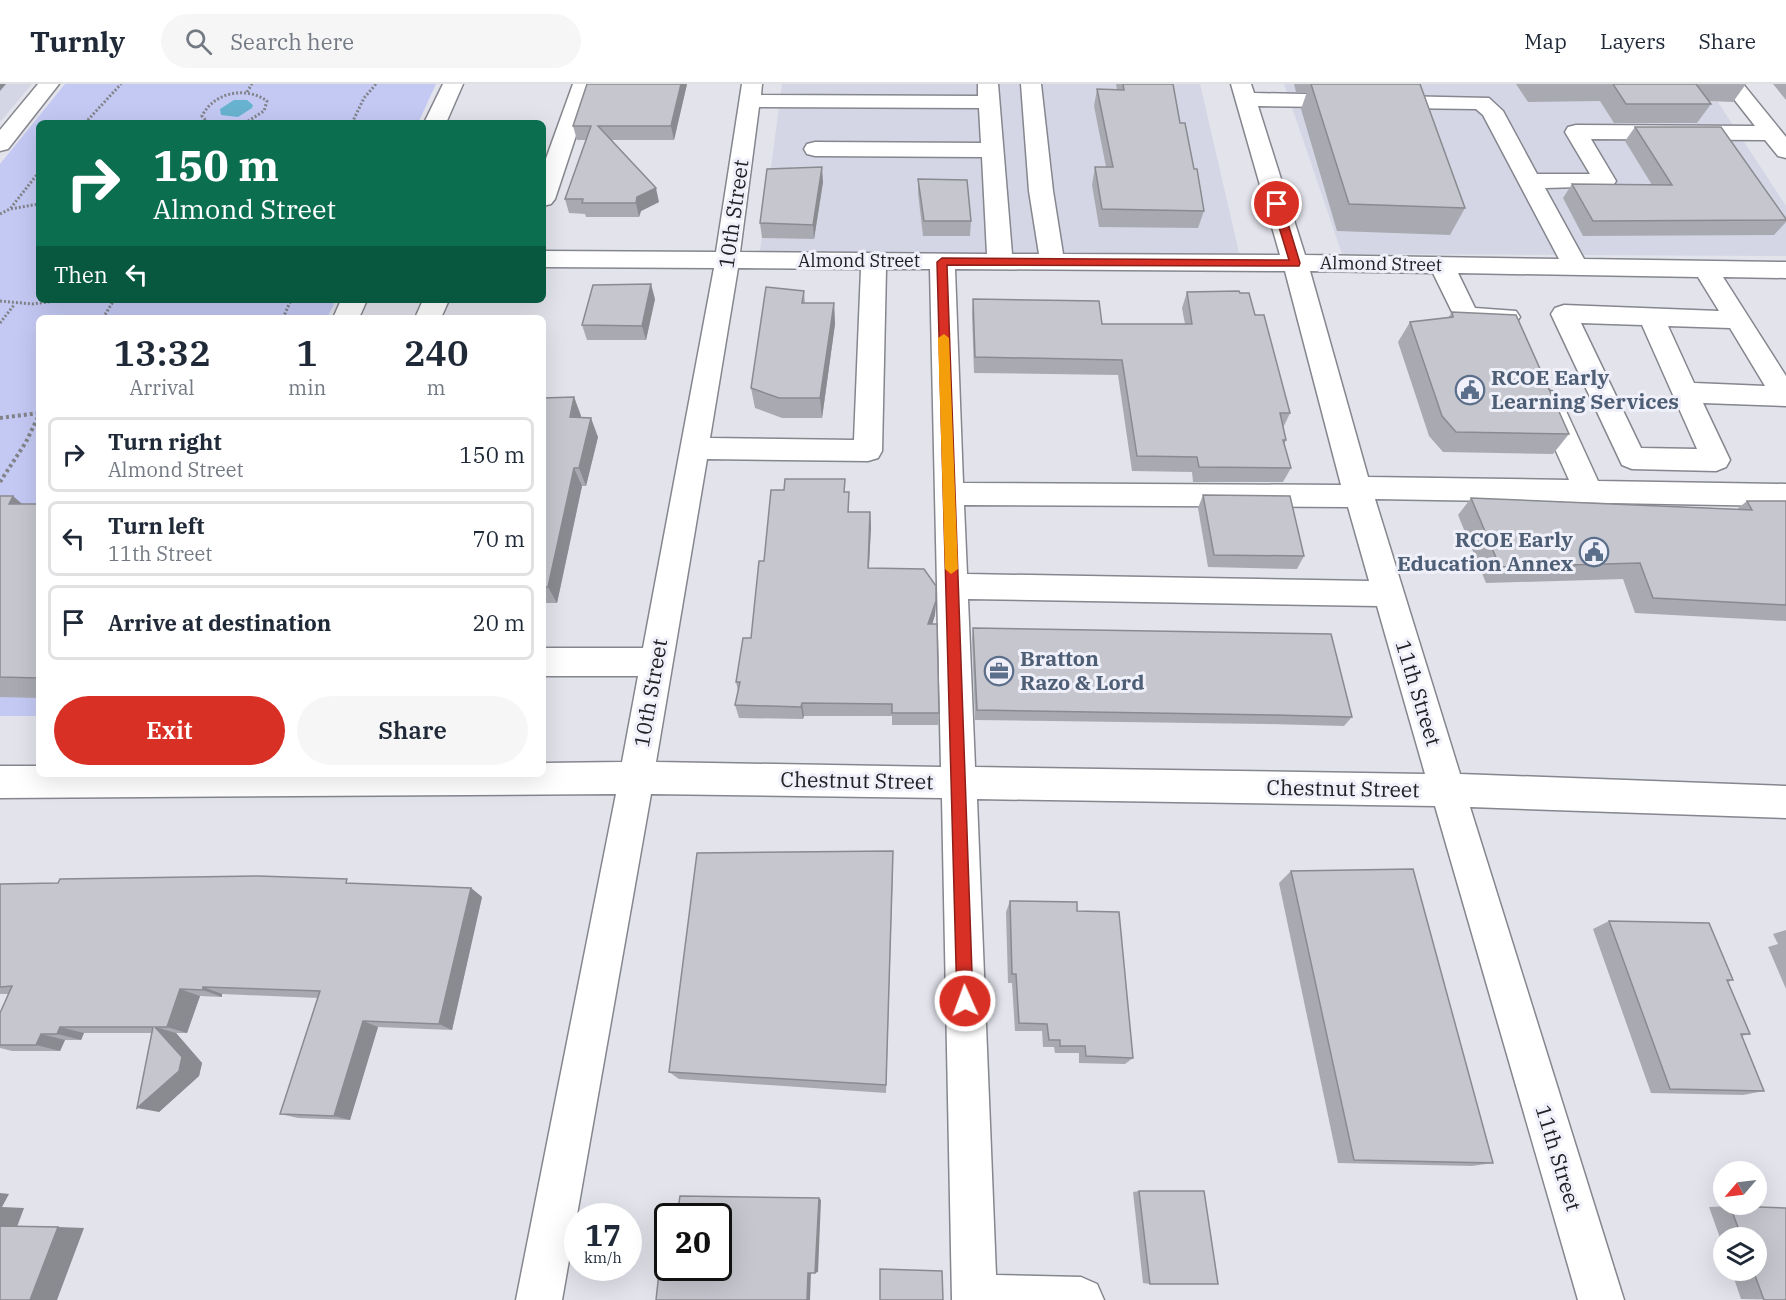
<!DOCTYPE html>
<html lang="en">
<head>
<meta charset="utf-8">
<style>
  body { margin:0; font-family:"IBM Plex Serif",serif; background:#f6f6f7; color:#1f2937; height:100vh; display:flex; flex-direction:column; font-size:22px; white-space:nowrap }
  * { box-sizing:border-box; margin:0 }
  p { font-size:20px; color:#747a83 }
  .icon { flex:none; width:33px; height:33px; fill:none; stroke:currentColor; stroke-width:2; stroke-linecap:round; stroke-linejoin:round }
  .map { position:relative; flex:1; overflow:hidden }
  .details { position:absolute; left:36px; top:231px; width:510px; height:462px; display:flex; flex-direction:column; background:#fff; border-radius:9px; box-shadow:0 6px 24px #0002 }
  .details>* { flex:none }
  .guide { position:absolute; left:36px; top:36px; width:510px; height:183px; border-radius:9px; box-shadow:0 6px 24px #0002; background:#0b6e4f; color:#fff; overflow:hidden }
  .needle { width:39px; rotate:242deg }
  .controls { position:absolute; left:1713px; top:1077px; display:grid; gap:12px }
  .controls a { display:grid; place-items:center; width:54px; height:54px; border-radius:50%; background:#fff; box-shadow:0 6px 24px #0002; font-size:30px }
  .speed { position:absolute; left:564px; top:1119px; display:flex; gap:12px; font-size:30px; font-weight:700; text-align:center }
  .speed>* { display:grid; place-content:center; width:78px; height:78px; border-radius:50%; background:#fff; box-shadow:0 6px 24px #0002; line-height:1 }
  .speed small { font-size:15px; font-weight:400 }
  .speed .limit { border:3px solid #111; border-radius:9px; background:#fff; color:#111 }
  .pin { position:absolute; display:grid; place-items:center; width:51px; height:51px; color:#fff; margin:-26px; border:3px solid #fff; border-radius:50%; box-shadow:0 2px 6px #0007 }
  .me { position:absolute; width:66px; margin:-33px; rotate:358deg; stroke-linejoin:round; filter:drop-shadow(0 0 4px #0008) }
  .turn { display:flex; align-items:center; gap:21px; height:126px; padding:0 18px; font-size:27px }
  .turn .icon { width:78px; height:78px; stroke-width:2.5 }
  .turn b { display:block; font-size:42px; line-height:51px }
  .then { display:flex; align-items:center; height:57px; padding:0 18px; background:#0003; gap:12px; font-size:22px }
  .eta { display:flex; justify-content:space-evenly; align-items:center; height:102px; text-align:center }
  .eta b { font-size:36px; font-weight:600; line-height:42px }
  .action { display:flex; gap:12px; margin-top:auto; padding:12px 18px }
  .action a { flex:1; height:69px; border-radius:36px; background:#d93025; color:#fff; font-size:24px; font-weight:600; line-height:69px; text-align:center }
  .action a+a { background:#f6f6f7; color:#1f2937 }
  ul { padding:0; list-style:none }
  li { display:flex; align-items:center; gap:18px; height:75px; margin:0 12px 9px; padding:0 6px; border:3px solid #e0e1e3; border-radius:9px }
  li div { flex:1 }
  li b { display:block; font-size:22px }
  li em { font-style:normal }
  header { display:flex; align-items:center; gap:36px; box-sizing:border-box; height:84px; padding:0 30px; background:#fff; border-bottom:2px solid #e0e1e3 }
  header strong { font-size:28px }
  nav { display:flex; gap:33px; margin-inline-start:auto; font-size:21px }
  .search { width:420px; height:54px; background:#f6f6f7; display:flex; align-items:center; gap:15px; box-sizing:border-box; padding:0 21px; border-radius:33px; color:#747a83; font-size:22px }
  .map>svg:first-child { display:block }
  .built { fill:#d4d6e5 }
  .green { fill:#c4c9f4 }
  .water { fill:#68b3d0 }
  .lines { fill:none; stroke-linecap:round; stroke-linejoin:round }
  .minor-casing { stroke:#85868e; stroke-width:3 }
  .path-far1 { stroke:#828389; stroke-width:3; stroke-dasharray:2 2; stroke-linecap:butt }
  .path { stroke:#828389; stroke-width:4; stroke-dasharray:3 3; stroke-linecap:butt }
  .minor { fill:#fff; fill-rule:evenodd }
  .wall { fill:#a9aab1 }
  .shaded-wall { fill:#8a8b90 }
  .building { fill:#c5c6ce; stroke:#8a8b90; stroke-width:1.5 }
  .route { fill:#d93025; stroke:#8d1f18; stroke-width:1.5 }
  .slow { fill:#f59e0b }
  .labels { text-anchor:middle; stroke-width:6; stroke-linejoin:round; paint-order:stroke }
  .far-street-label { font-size:18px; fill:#202124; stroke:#eff0f9 }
  .street-label { font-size:21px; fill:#202124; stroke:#eff0f9 }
  .service-label { font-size:21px; font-weight:bold; fill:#4e5e75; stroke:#eff0f9; text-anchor:start }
</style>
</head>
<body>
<header>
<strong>Turnly</strong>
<div class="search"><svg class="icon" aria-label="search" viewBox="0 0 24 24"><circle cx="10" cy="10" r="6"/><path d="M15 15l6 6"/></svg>Search here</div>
<nav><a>Map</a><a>Layers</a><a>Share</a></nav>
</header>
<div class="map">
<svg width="1786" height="1216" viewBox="0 0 1786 1216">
  <rect width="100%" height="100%" fill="#e2e3eb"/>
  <g class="built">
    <path d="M0,0H32L0,38Z"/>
    <path d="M782,0H1200L1240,173L760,167Z"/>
    <path d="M1284,0H1706L1786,122V172L1342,170Z"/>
  </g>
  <path class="green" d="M65,0H436L418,39H39V216H336L327,234H39V632H0V80Z"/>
  <path class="water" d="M234,16H247L253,21L252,24L238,33L221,31L220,25Z"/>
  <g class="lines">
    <g class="minor-casing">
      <g id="minor">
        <path d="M38,0H59L8,65L0,67V46Z"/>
        <path d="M443,0H463L446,39H424Z"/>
        <path d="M573,0H593L555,115L551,120L543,122V83Z"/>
        <path d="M742,0H762L761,11L978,12V0H998L1012,170H1039L1029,107L1021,0H1041L1053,107L1063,170L1280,171L1231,0H1251L1254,9L1489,14L1503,27L1537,90H1590L1565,48L1568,43L1576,41L1755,42L1722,0H1743L1786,53V74L1778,72L1765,56L1591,55L1616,97L1613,102L1545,104L1584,175L1786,178V194L1723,193L1786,292V322L1703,319L1730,376L1726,383L1716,387L1632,385L1622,381L1551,230L1555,224L1564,221L1719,227L1698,193L1458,189L1475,224L1516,227L1520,233L1516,239C1499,244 1474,243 1457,238L1433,189L1310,187L1368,393L1569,396L1533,316L1537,309L1547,306L1557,309L1561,316L1598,397L1786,400V422L1375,415L1460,690L1786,702V734L1470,723L1624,1216H1578L1435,722L977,715L996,1191L1081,1193L1097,1200L1104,1216H952L942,714L651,710L562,1216H516L616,710L0,714V682H39V690H543V679L622,678L638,592H543V564H643L714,184L543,183V167L716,168ZM1258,22L1476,25L1483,31L1559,175L1305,171ZM759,23L979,24L981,59L815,58L807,60L804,65L807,70L815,72L982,73L987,170L740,168ZM738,184L861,185L854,356L710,354ZM886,185H930L941,683L656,678L707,375L868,377L878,374L882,367ZM955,185L1285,187L1341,401L963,399ZM1581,239L1642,241L1697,365L1641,364ZM1668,242L1730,244L1765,302L1694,299ZM964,421L1348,423L1369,497L967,490ZM968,515L1377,522L1425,690L975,683Z"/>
        <path d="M341,216H367L359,234H333Z"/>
        <path d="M423,216H449L441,234H415Z"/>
      </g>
    </g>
    <g class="path-far1">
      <path d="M247,8L252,0"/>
      <path d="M85,39L121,0"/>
      <path d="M208,39L202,32C214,8 246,2 267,17L264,27L245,39"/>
      <path d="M352,39L364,14L376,0"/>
      <path d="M39,88L10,125L39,120"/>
      <path d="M0,130L10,125"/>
      <path d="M0,217L32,220L64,216"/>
      <path d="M103,234L114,216"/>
      <path d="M283,234L291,216"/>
      <path d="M0,239L14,221"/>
    </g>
    <g class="path">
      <path d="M0,334L39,329"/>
      <path d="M0,398L26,358L39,331"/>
    </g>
    <use href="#minor" class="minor"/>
  </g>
  <g class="wall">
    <path d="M687,0L674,56H611L659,118L641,127L639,133H586L585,130L569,129L565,115L586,56H577L573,42Z"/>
    <path d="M1116,0H1173L1180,39L1194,85L1204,127L1198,144L1099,143L1092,101L1095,83H1106L1094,22L1097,5L1117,6Z"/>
    <path d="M1294,0H1420L1465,124L1450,151L1337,147L1301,25L1307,8H1296Z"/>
    <path d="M1516,0H1746L1733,18L1709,17L1711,20L1697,39H1614L1600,17L1528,18Z"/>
    <path d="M1773,0H1786V16Z"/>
    <path d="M1635,43L1786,136V138L1774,151L1583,152L1563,114L1572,100L1652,101L1625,57Z"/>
    <path d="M918,95L971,137L970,152H923L918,109Z"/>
    <path d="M823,98L814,155L762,154L760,139Z"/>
    <path d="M804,207L805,219H834L835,240L822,334H782L755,324L751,304Z"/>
    <path d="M1187,208L1240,209L1255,231L1290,329L1283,344L1286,356L1284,361L1291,384L1283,398H1193L1192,388L1132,387L1118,291L974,289L972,231L973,215L1102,240H1185L1182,224Z"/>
    <path d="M655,215L646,256H587L582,241Z"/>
    <path d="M1452,228L1569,350L1553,370L1443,368L1429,352L1398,258L1410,238L1448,234Z"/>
    <path d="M574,313L581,332V334L598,353L586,402H582L557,519H543V314Z"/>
    <path d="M846,408L849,428H870L871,443L869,484L936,517L935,531L932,540L939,629L938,641H892V632H804L803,635L739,634L735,621L738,607L736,598L751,554L764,477Z"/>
    <path d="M1203,411L1304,472L1297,485L1208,483L1198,424Z"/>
    <path d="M0,412H13L22,420H39V614L0,613Z"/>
    <path d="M1471,414L1737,425L1747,417H1786V537L1635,529L1623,495L1486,499L1458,431Z"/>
    <path d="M973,544L1352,633L1344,642L1267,640L975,636L972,555Z"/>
    <path d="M893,783L886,1009L679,995L669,988Z"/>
    <path d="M1291,787L1493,1079L1472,1082L1338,1079L1279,799Z"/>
    <path d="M353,799L471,804L482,813L452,946L378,943L350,1036L298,1034L280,1030L318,914L222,910V913L200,912L187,949H176L202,979L199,992L159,1028L152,949H84L81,956H65L60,967H12L0,964V929L9,910H0V800Z"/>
    <path d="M1010,817L1077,827L1133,974L1125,980L1079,979V969H1055L1054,963H1043L1042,947H1015L1012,899H1008L1006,828Z"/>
    <path d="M1609,837L1733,896L1728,898L1750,950L1742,952L1764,1007L1743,1011L1651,1009L1593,845Z"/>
    <path d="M1786,846V905L1768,863L1778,860L1773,850Z"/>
    <path d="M1139,1107L1150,1200L1143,1199L1133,1108Z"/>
    <path d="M1730,1122L1786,1124V1216L1741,1215L1731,1186H1756V1154H1724V1165L1709,1123Z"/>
  </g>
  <g class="shaded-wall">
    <path d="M0,0H6L0,7Z"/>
    <path d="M681,0H687L674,56L671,42Z"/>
    <path d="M822,83L823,98L814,155L813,141Z"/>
    <path d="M656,104L659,118L641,127L639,133L636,119L637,113Z"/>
    <path d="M651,200L655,215L646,256L642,242Z"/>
    <path d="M834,219L835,240L822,334L820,314Z"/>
    <path d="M574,313L581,332L577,352L570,333Z"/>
    <path d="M591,334L598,353L586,402L579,384Z"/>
    <path d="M574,384L582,402L557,519L548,503Z"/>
    <path d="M13,412L39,435L9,420Z"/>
    <path d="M870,428L871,443L868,498V484Z"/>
    <path d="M936,517L935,531L928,554V540Z"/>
    <path d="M802,619L804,632L803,635L801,623Z"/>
    <path d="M471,804L482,813L452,946L439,940Z"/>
    <path d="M203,903L222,910V913L203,906Z"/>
    <path d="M180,905L200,912L187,949L167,943Z"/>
    <path d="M363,937L378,943L350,1036L334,1032Z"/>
    <path d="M60,943L84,949L81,956L57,950Z"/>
    <path d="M155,943L176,949L202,979L199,992L159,1028L137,1024Z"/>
    <path d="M41,950L65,956L60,967L36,961Z"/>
    <path d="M0,1109L9,1110L2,1123L24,1124L17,1143H0Z"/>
    <path d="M819,1114L821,1116L818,1188L815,1189Z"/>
    <path d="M58,1143L84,1144L57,1216H30Z"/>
    <path d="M811,1188L810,1216H807L808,1189Z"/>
  </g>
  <g class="building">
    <path d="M587,0H681L671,42H598L656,104L637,113L636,119H582L583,115H565L591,42H573Z"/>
    <path d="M1123,0H1173L1180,39H1185L1194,85H1197L1204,127L1102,125L1095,83H1113L1097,5L1124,6Z"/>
    <path d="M1311,0H1420L1465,124L1349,120Z"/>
    <path d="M1613,0H1696L1711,20H1626Z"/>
    <path d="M1635,43H1721L1786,135V136L1593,137L1572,100L1672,101Z"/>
    <path d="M822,83L813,141L760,139L767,85Z"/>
    <path d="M918,95L967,96L971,137H924Z"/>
    <path d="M651,200L642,242L582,241L593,201Z"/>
    <path d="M766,203L804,207L802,219H834L820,314H779L751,304Z"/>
    <path d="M1239,207L1240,209H1249L1255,231H1264L1290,329H1280L1286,356H1283L1291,384L1199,383L1197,373L1137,372L1122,276L975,273L973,215L1099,217L1102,240H1192L1187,208Z"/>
    <path d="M1452,228L1516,231L1569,350L1456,348L1442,332L1410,238L1453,233Z"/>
    <path d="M574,313L570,333L591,334L579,384H574L548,503H543V314Z"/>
    <path d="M785,395H845L844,408H849L848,428H870L868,484L924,485L936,502V517L928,540H937L939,629H892V620L802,619L801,623L735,621L740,598H736L743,554H751L759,477H764L771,406H784Z"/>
    <path d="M1203,411L1290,412L1304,472L1214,471Z"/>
    <path d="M0,412H13L9,420H39V594L0,593Z"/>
    <path d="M1471,414L1752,426L1747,417H1786V521L1653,514L1640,479L1500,483Z"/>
    <path d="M973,544L1331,550L1352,633L1274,631L977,626Z"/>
    <path d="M893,767L886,1001L669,988L697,769Z"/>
    <path d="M1413,785L1493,1079L1354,1076L1291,787Z"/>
    <path d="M258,792L347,795L346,799L471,804L439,940L363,937L334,1032L280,1030L320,907L203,903V906L180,905L167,943H155L182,973L179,987L137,1024L153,943H60L57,950H41L36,961H0V929L12,902L0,903V800L58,799L60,795Z"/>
    <path d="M1010,817L1077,818V827L1119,828L1133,974L1086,972L1085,962H1060V956H1049L1047,940L1019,939L1016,890H1012Z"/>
    <path d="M1609,837L1709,839L1733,896H1727L1750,950H1741L1764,1007L1670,1005Z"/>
    <path d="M1139,1107H1204L1218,1200H1150Z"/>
    <path d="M680,1112L819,1114L815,1189H808L807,1216H656L663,1152H668V1184H718V1132H677Z"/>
    <path d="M1730,1122L1786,1124V1216H1764L1753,1186H1756V1154H1742Z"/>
    <path d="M0,1142L58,1143L30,1216H0Z"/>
    <path d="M880,1185L942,1187L943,1216H880Z"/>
  </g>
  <path class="route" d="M1277,117L1282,120L1300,179L1299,182L947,181L973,917L971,923L965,925L960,923L957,917L937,178L942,174L1289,176L1272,120Z"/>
  <path class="slow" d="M944,250L949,254L958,485L951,490L945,485L938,254Z"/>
  <defs>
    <g id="civic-ring" transform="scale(1.5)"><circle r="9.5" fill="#eff0f9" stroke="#5c6f8a" stroke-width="1.5"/><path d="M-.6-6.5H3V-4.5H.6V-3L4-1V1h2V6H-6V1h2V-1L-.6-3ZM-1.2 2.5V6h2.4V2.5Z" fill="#5c6f8a"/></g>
    <g id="office-ring" transform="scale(1.5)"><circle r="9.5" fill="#eff0f9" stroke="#5c6f8a" stroke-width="1.5"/><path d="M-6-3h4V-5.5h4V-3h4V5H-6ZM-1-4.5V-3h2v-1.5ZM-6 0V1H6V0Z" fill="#5c6f8a"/></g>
  </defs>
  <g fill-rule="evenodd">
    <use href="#civic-ring" x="1470" y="306"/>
    <use href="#civic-ring" x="1594" y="468"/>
    <use href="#office-ring" x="999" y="587"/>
  </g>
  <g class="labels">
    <g class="far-street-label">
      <text x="859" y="183">Almond Street</text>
      <text transform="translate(1381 180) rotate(1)" y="6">Almond Street</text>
    </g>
    <g class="street-label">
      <text transform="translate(734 130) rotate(-82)" y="7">10th Street</text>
      <text transform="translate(651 609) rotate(-80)" y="7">10th Street</text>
      <text transform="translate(1418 609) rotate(73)" y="7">11th Street</text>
      <text transform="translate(857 697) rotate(1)" y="7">Chestnut Street</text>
      <text transform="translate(1343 705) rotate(1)" y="7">Chestnut Street</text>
      <text transform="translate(1558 1074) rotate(73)" y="7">11th Street</text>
    </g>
    <g class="service-label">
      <text x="1491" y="301">RCOE Early<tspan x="1491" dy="24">Learning Services</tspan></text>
      <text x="1573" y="463" text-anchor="end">RCOE Early<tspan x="1573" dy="24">Education Annex</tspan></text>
      <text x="1020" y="582">Bratton<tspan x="1020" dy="24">Razo &amp; Lord</tspan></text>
    </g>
  </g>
</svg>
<div class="controls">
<a><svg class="needle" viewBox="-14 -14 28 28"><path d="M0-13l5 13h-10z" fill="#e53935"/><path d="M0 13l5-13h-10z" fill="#747a83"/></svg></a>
<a><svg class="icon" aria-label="layers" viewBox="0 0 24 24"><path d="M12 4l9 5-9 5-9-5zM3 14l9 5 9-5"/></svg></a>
</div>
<div class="speed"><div>17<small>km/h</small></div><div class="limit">20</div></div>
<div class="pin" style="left:1277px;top:120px;background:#d93025"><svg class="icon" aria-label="arrive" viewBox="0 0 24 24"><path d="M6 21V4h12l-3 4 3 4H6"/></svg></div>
<svg class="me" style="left:965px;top:917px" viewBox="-20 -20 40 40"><circle r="17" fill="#d93025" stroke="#fff" stroke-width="3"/><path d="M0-11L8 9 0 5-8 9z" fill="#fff"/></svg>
<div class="guide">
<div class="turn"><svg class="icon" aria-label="right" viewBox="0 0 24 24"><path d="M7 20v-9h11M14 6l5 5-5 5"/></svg><div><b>150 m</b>Almond Street</div></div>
<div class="then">Then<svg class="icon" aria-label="left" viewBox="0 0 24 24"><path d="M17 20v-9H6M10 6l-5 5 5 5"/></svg></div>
</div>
<section class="details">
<div class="eta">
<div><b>13:32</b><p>Arrival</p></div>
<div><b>1</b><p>min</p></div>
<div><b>240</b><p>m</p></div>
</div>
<ul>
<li><svg class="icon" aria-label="right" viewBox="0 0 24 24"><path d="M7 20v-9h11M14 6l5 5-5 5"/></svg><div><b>Turn right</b><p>Almond Street</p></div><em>150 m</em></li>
<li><svg class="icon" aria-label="left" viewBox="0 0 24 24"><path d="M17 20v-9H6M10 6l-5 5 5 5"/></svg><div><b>Turn left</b><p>11th Street</p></div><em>70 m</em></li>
<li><svg class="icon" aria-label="arrive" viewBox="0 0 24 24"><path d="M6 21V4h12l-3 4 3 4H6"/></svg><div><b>Arrive at destination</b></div><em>20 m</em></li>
</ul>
<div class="action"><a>Exit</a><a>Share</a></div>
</section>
</div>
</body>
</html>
